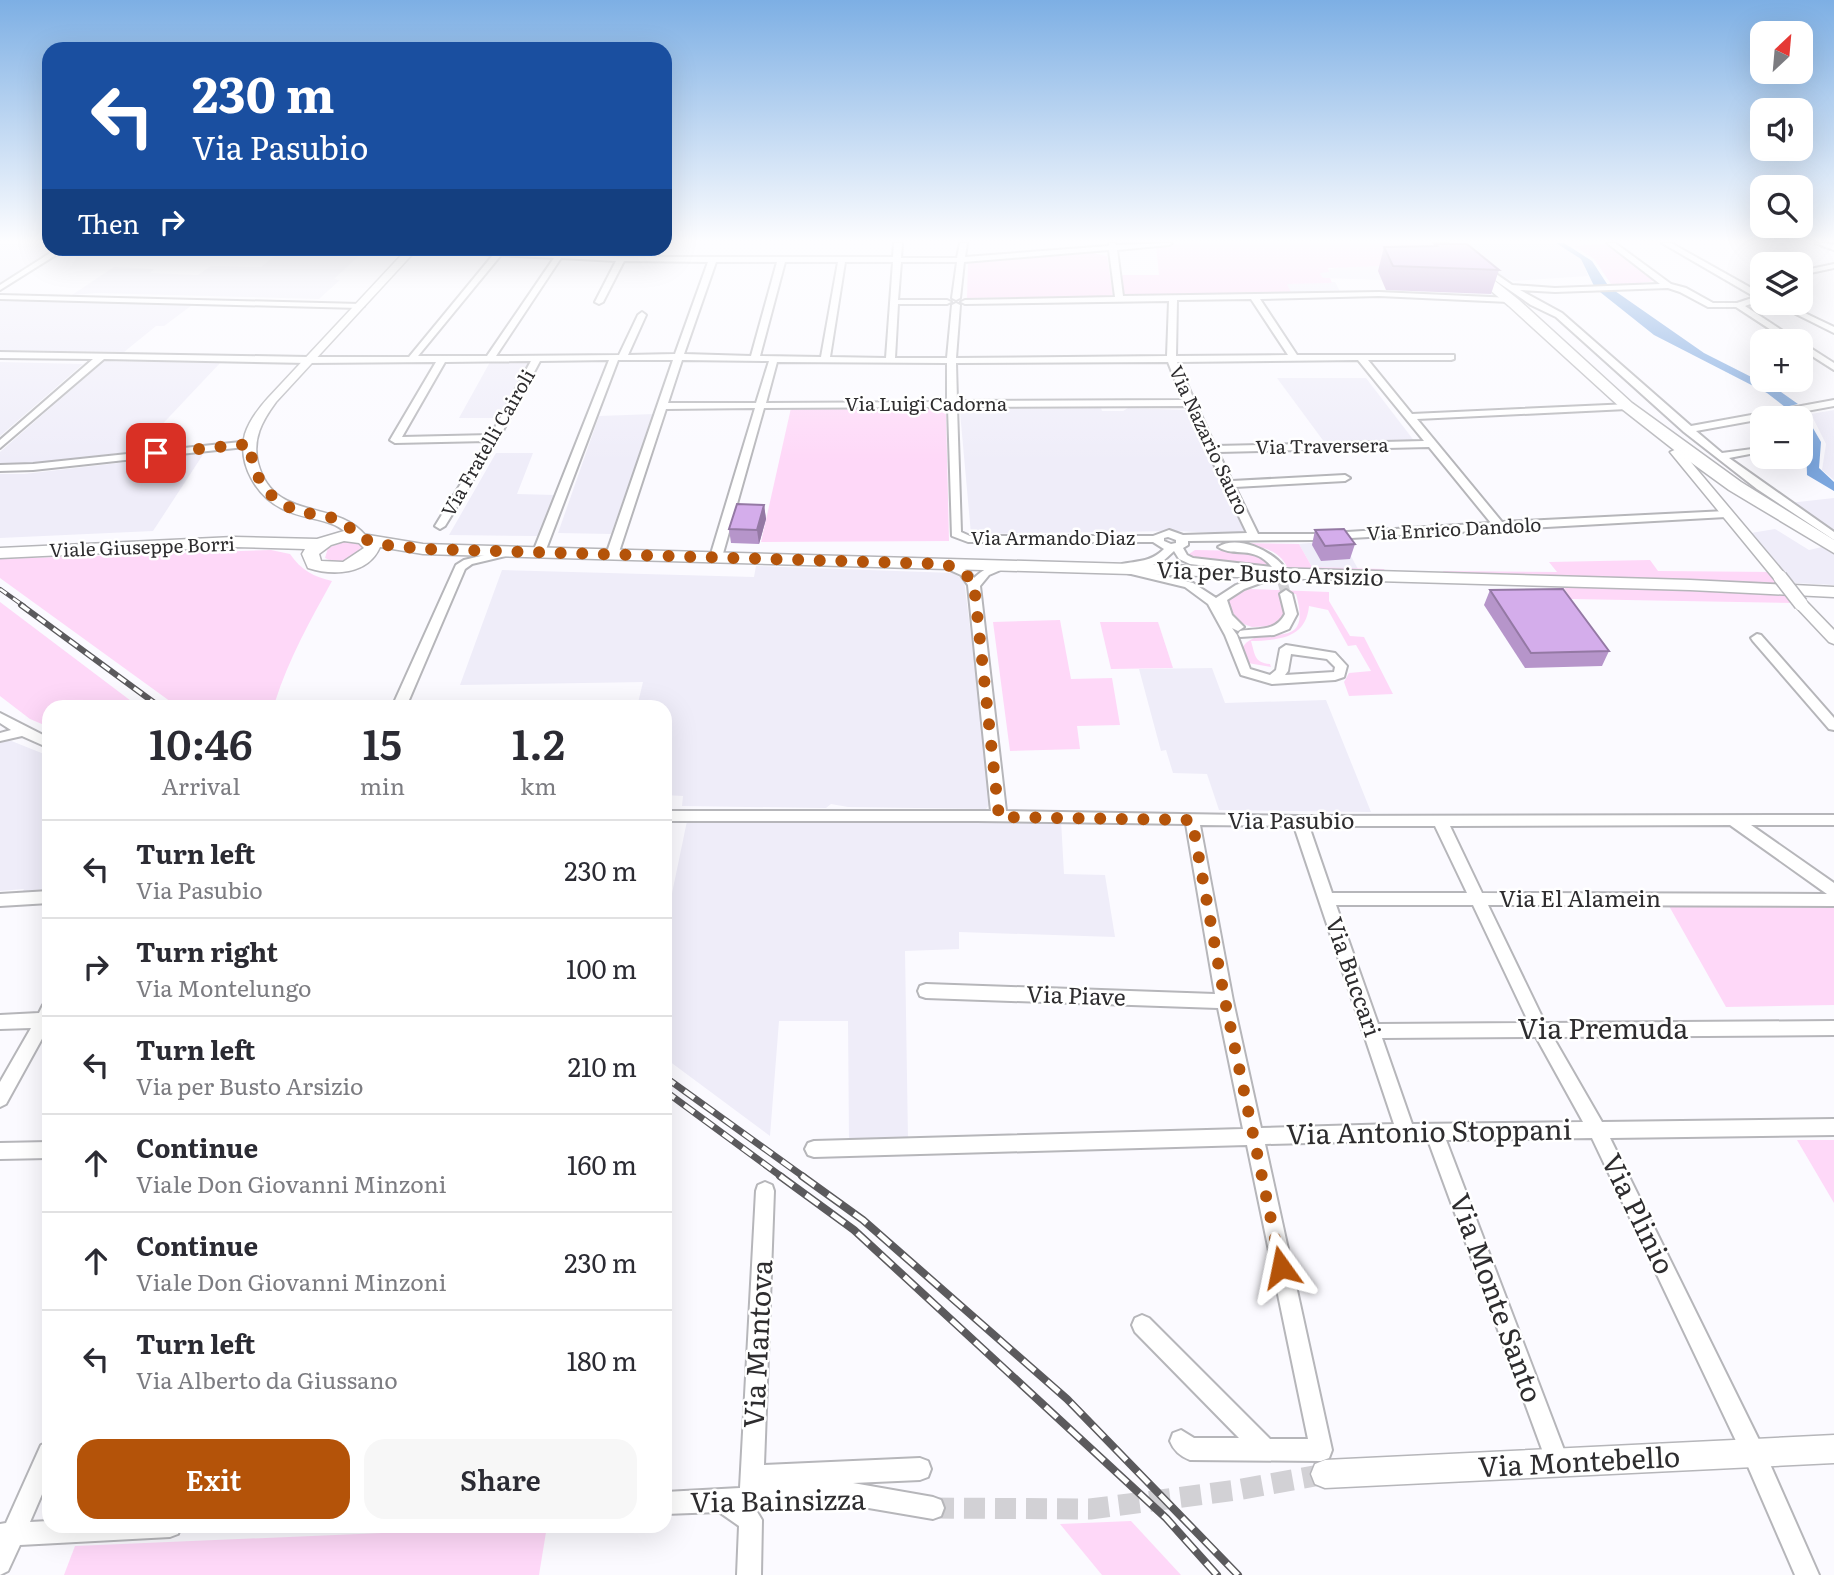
<!DOCTYPE html>
<html lang="en">
<head>
<meta charset="utf-8">
<style>
  body { margin:0; font-family:Literata,serif; background:#f7f7f7; color:#2b2b33; height:100vh; display:flex; flex-direction:column; font-size:26px; white-space:nowrap }
  * { box-sizing:border-box; margin:0 }
  p { font-size:23px; color:#7c7c81 }
  .icon { flex:none; width:38px; height:38px; fill:none; stroke:currentColor; stroke-width:2; stroke-linecap:round; stroke-linejoin:round }
  .map { position:relative; flex:1; overflow:hidden }
  .panel { position:absolute; left:42px; top:700px; width:630px; height:833px; display:flex; flex-direction:column; background:#fff; border-radius:21px; box-shadow:0 7px 28px #0002 }
  .panel>* { flex:none }
  .top-card { position:absolute; left:42px; top:42px; width:630px; height:214px; border-radius:21px; box-shadow:0 7px 28px #0002; background:#1a4fa0; color:#fff; overflow:hidden }
  .needle { width:46px; rotate:26deg }
  .controls { position:absolute; left:1750px; top:21px; display:grid; gap:14px }
  .controls a { display:grid; place-items:center; width:63px; height:63px; border-radius:14px; background:#fff; box-shadow:0 7px 28px #0002; font-size:35px }
  .pin { position:absolute; display:grid; place-items:center; width:60px; height:60px; color:#fff; margin:-30px; border-radius:14px; box-shadow:0 4px 10px #0006 }
  .me { position:absolute; width:77px; margin:-38px; rotate:348deg; stroke-linejoin:round; filter:drop-shadow(0 0 5px #0008) }
  .turn { display:flex; align-items:center; gap:24px; height:147px; padding:0 35px; font-size:32px }
  .turn .icon { width:91px; height:91px; stroke-width:2.5 }
  .turn b { display:block; font-size:49px; line-height:60px }
  .then { display:flex; align-items:center; height:66px; padding:0 35px; background:#0003; gap:14px; font-size:26px }
  .eta { display:flex; justify-content:space-evenly; align-items:center; height:119px; text-align:center }
  .eta b { font-size:42px; font-weight:600; line-height:49px }
  .button { display:flex; gap:14px; margin-top:auto; padding:14px 35px }
  .button a { flex:1; height:80px; border-radius:21px; background:#b45309; color:#fff; font-size:28px; font-weight:600; line-height:80px; text-align:center }
  .button a+a { background:#f7f7f7; color:#2b2b33 }
  ul { padding:0; list-style:none }
  li { display:flex; align-items:center; gap:21px; height:98px; padding:0 35px; border-top:2px solid #e1e1e2 }
  li div { flex:1 }
  li b { display:block; font-size:26px }
  li em { font-style:normal }
  .map>svg:first-child { display:block }
  .built { fill:#efedf9 }
  .green { fill:#fed8f8 }
  .water { fill:#7ca7df }
  .lines { fill:none; stroke-linecap:round; stroke-linejoin:round }
  .minor-tunnel-far1 { stroke:#d2d1d5; stroke-width:10; stroke-dasharray:10 5; stroke-linecap:butt }
  .minor-tunnel { stroke:#d2d1d5; stroke-width:21; stroke-dasharray:21 10; stroke-linecap:butt }
  .minor-casing { stroke:#b6b6ba; stroke-width:4 }
  .tertiary-casing { stroke:#b6b6ba; stroke-width:3 }
  .secondary-casing { stroke:#b6b6ba; stroke-width:3 }
  .primary-casing { stroke:#b6b6ba; stroke-width:3 }
  .minor { fill:#fff; fill-rule:evenodd }
  .tertiary { fill:#fff; fill-rule:evenodd }
  .secondary { fill:#fff; fill-rule:evenodd }
  .primary { fill:#fff; fill-rule:evenodd }
  .rail-far3-casing { stroke:#5b5a5d; stroke-width:4.5 }
  .rail-far2-casing { stroke:#5b5a5d; stroke-width:6 }
  .rail-far1-casing { stroke:#5b5a5d; stroke-width:7 }
  .rail-casing { stroke:#5b5a5d; stroke-width:8 }
  .rail-far3 { stroke:#fff; stroke-width:2.5; stroke-dasharray:8; stroke-linecap:butt }
  .rail-far2 { stroke:#fff; stroke-width:3.5; stroke-dasharray:10; stroke-linecap:butt }
  .rail-far1 { stroke:#fff; stroke-width:4.5; stroke-dasharray:12; stroke-linecap:butt }
  .rail { stroke:#fff; stroke-width:5; stroke-dasharray:16; stroke-linecap:butt }
  .tertiary-bridge-casing { stroke:#b6b6ba; stroke-width:16; stroke-linecap:butt }
  .tertiary-bridge { stroke:#fff; stroke-width:13 }
  .wall { fill:#b695ca }
  .shaded-wall { fill:#9479a4 }
  .building { fill:#d4adeb; stroke:#9479a4; stroke-width:2 }
  .route { stroke:#b45309; stroke-width:12; stroke-dasharray:0 21.6 }
  .labels { text-anchor:middle; stroke-width:5; stroke-linejoin:round; paint-order:stroke }
  .far-street-label { font-size:19px; fill:#2e2d2f; stroke:#fff }
  .street-label { font-size:23px; fill:#2e2d2f; stroke:#fff }
  .near-street-label { font-size:28px; fill:#2e2d2f; stroke:#fff }
</style>
</head>
<body>
<div class="map">
<svg width="1834" height="1575" viewBox="0 0 1834 1575">
  <rect width="100%" height="100%" fill="#fbfaff"/>
  <g class="built">
    <path d="M0,243H49V248L59,249L0,286Z"/>
    <path d="M1434,243L1501,299L1388,294L1382,280L1323,278L1319,272Z"/>
    <path d="M1456,243H1556L1581,258L1588,276L1514,281L1501,276Z"/>
    <path d="M333,249L365,250L334,279L340,280L319,299L97,293L72,295L114,267L154,269L150,273L198,275L211,266L261,267L283,249Z"/>
    <path d="M1331,282H1335L1341,293L1292,294L1286,284Z"/>
    <path d="M0,300L192,305L164,326H156L124,352L0,350Z"/>
    <path d="M104,361L220,363L137,451L36,463H0V452Z"/>
    <path d="M0,362L83,364L0,436Z"/>
    <path d="M490,362H529L501,418H459Z"/>
    <path d="M1277,378H1366L1415,442L1325,443Z"/>
    <path d="M1101,408L1102,411H1123L1128,408L1186,410L1244,530L1242,534L1175,531L971,534L960,412L969,409Z"/>
    <path d="M1834,410V480L1822,470L1826,444L1811,414Z"/>
    <path d="M654,414L611,534L558,533L599,416Z"/>
    <path d="M204,453L153,531L0,538V474H24Z"/>
    <path d="M496,453H533L517,494L555,495L542,532L537,536L449,535Z"/>
    <path d="M1834,498V530L1789,503Z"/>
    <path d="M1775,529L1809,550L1822,547L1834,554V585L1795,583L1751,533Z"/>
    <path d="M1342,540L1358,569L1312,567L1299,544Z"/>
    <path d="M756,566L953,573L964,580L992,801L986,809L848,807L831,804L826,808L682,806L683,796L665,795V707H637L643,682L460,685L502,570L754,577Z"/>
    <path d="M1212,668L1225,703L1326,700L1371,812L1219,810L1207,774L1173,773L1166,750L1161,751L1139,669Z"/>
    <path d="M9,740L49,756V904L14,906L24,889L0,891V743Z"/>
    <path d="M1061,820L1064,874L1105,875L1115,937L959,932V949L905,951L908,1139L849,1142L848,1021H779L770,1136L665,1058V927L687,821Z"/>
  </g>
  <g class="green">
    <path d="M1183,243H1434L1458,263L1328,268L1329,272L1320,273L1323,278H1330L1332,283L1287,284L1292,294L1124,296L1121,275H1159L1156,245Z"/>
    <path d="M1601,244L1611,246L1654,281L1613,287L1594,259L1574,246Z"/>
    <path d="M1093,253L1107,256L1113,296L967,298L968,263Z"/>
    <path d="M791,408H930L946,414L949,541L761,542Z"/>
    <path d="M346,541H358L364,549C351,558 341,566 325,558L328,548Z"/>
    <path d="M1240,543L1299,544L1312,567L1384,569L1386,573L1287,567C1279,549 1258,546 1240,543Z"/>
    <path d="M271,550L290,554C301,570 314,577 332,581C310,621 289,658 275,702L283,707H178L0,578V559Z"/>
    <path d="M1195,550L1246,551L1268,561L1270,567L1196,559L1189,554Z"/>
    <path d="M1650,560L1658,571L1773,572L1782,585L1444,574L1443,571L1557,572L1549,562Z"/>
    <path d="M1563,586L1788,593L1796,603L1571,599Z"/>
    <path d="M1250,589L1329,592V601L1350,636L1364,637L1393,694L1349,696L1344,682L1349,673L1371,671L1356,645L1348,646L1328,610L1309,606C1306,639 1278,640 1251,641C1255,654 1254,663 1270,664L1271,667L1248,663L1241,651C1254,617 1315,660 1296,594L1282,593L1287,614L1276,626L1252,627L1235,621L1226,603L1230,596Z"/>
    <path d="M0,602L139,707H49V727L30,719L0,696Z"/>
    <path d="M1060,620L1071,679L1112,678L1120,725L1077,726L1080,749L1010,751L993,622Z"/>
    <path d="M1100,622H1158L1173,668L1111,669Z"/>
    <path d="M1669,906L1834,907V1005L1726,1007Z"/>
    <path d="M1797,1140H1834V1203Z"/>
    <path d="M1131,1521L1181,1575H1102L1060,1524Z"/>
    <path d="M547,1526L539,1575H64L75,1546Z"/>
  </g>
  <g class="water">
    <path d="M1556,243H1564L1592,261L1609,287L1595,288L1581,259Z"/>
    <path d="M1615,291L1704,353L1781,392L1798,404L1785,407L1767,393L1654,335L1600,292Z"/>
    <path d="M1803,411L1821,442L1819,468L1834,482V491L1807,475L1806,441L1801,431V418H1792L1789,414Z"/>
  </g>
  <g class="lines">
    <path class="minor-tunnel-far1" d="M1278,567L1286,594"/>
    <path class="minor-tunnel" d="M933,1508L1090,1509L1237,1490L1325,1474"/>
    <g class="minor-casing">
      <g id="minor">
        <path d="M894,243H902L901,258H957L960,243H967L965,257L1109,246V243H1115L1116,245L1172,243L1169,245L1117,250L1123,296L1379,292L1512,298V302H1509L1379,296L1260,299L1297,355H1454V359L1451,360H1368L1412,414L1630,404V408L1627,409L1417,419L1502,522L1726,511L1731,514L1726,517L1315,540L1188,541V545L1183,548L1187,555L1193,558L1272,567C1253,544 1235,558 1218,547C1237,534 1272,551 1284,567L1275,572L1279,575L1277,577L1244,589L1227,600L1232,615L1244,627L1238,631L1232,628L1237,635L1250,669L1270,675L1276,670L1280,649L1286,645L1335,653L1347,666L1344,677L1335,680L1272,684L1241,675L1225,635L1208,604L1185,587L1127,573L1126,569L1122,568V564C1138,561 1151,562 1164,549L1153,542H968L952,536L948,407L764,408L722,557L716,560L710,557L755,408L666,409L618,555L612,558L606,555L673,360H618L545,552L539,555L533,552L609,360L540,361L499,438L445,526L440,529L435,526L487,441L395,443L390,440L436,362L308,363L104,359L0,448V440L93,359L0,358V352L308,357H409L493,255L400,248H458L621,257H893ZM1109,250L1115,297L965,300L961,302L965,304L1169,301L1167,356L956,358L960,305L956,303L952,305L947,358H895L898,304H947L951,302L947,300H898L901,262H957L952,298L956,300L960,298L964,262ZM501,255L554,258L487,356H418ZM561,258L616,261L595,302L599,304L603,302L624,261L708,262L675,354L628,355L646,315L642,312L638,315L619,355L496,356ZM716,262H777L751,356L684,354ZM785,262H838L821,357L760,356ZM845,262H893L886,358L830,357ZM1251,299L1288,355L1176,356L1177,300ZM682,360L769,361L756,403H668ZM1358,360L1424,441L1215,446L1177,362ZM531,361L491,435L402,437L445,362ZM777,362L947,363V402L766,403ZM1168,362L1183,400L957,401L956,363ZM1186,406L1247,533L1183,535L1169,530L1153,536H970L961,532L957,407ZM1429,447L1491,523L1315,534H1258L1235,487L1345,481L1350,478L1345,475L1232,481L1218,452ZM1168,537L1176,540V543L1171,544L1164,541V538ZM1174,551L1179,559L1190,564L1268,573L1236,585L1216,598L1193,583L1136,569L1161,563ZM1291,654L1327,659L1335,667L1334,672L1285,675L1288,671Z"/>
        <path d="M1607,243H1615L1671,284L1686,288L1713,303H1737L1755,297L1662,243H1671L1762,294V300L1745,306L1798,341H1788L1736,307H1708L1680,292L1668,288L1555,292L1520,290L1562,313L1691,426L1834,400V406L1696,431L1722,453L1760,448V452L1729,458L1834,532V540L1757,489L1684,432L1556,317L1531,305L1479,269L1486,267L1512,285L1555,288L1660,284Z"/>
        <path d="M1815,243H1825L1834,245V250Z"/>
        <path d="M58,248H67L0,290V285Z"/>
        <path d="M1834,264V268L1801,275V271Z"/>
        <path d="M0,295L360,304L364,306L360,308L0,299Z"/>
        <path d="M1774,303H1784L1834,327V333Z"/>
        <path d="M1801,342L1834,363V370L1801,349Z"/>
        <path d="M250,441L255,444L254,446L33,470L0,471V465L33,464Z"/>
        <path d="M510,549L514,550V554L472,564L465,569L406,707H392L456,565L464,560Z"/>
        <path d="M945,561L969,571L974,578C983,569 992,566 1004,563L1010,566L989,575L980,586L1006,811L1300,816L1834,815V825H1751L1834,883V906L1488,905L1545,1023L1834,1021V1035L1553,1037L1602,1122L1834,1119V1135L1610,1138L1762,1446L1819,1575H1795L1746,1462L1592,1138L1446,1140L1569,1463L1566,1471L1558,1474L1550,1471L1547,1463L1428,1140L1265,1144L1332,1450L1329,1458L1321,1461L1190,1460C1180,1456 1174,1451 1170,1441L1173,1433L1181,1430L1194,1438H1239L1135,1332L1132,1325L1135,1318L1142,1315L1149,1318L1270,1439H1308L1247,1145L814,1157L808,1155L805,1149L808,1143L814,1141L1243,1129L1218,1008L926,998L920,996L918,991L920,986L926,984L1215,994L1186,824L977,821H665V811H991L968,585L961,575L941,566L939,564ZM1200,825L1294,826L1394,1124L1261,1128L1233,1001ZM1730,825L1827,894L1482,893L1450,826ZM1309,826H1435L1467,893H1332ZM1336,905H1473L1529,1023L1378,1024ZM1536,1037L1583,1122L1412,1124L1382,1038Z"/>
        <path d="M1286,590L1292,594L1297,614L1289,629L1274,635L1240,637L1238,634L1240,631C1258,628 1276,632 1285,614L1280,594Z"/>
        <path d="M1757,634L1761,635L1834,718V730L1829,729L1753,641L1751,638Z"/>
        <path d="M0,713L49,738V748L22,736L0,741V733L11,730L0,723Z"/>
        <path d="M49,891V903L0,906V894Z"/>
        <path d="M49,1003V1026L6,1104L0,1107V1082L31,1028L0,1029V1015L39,1013L43,1005Z"/>
        <path d="M49,1142V1158L0,1159V1143Z"/>
        <path d="M765,1182L772,1185L774,1191L764,1465L920,1458L928,1461L931,1469L928,1477L920,1480L853,1483L933,1497L941,1500L944,1508L941,1516L933,1519L851,1505L756,1510L762,1520L761,1575H737L739,1526L719,1512L665,1514V1492L740,1488L756,1191L758,1185Z"/>
        <path d="M49,1442V1478L30,1522L49,1521V1526H181L178,1534L170,1537L20,1545L8,1571L0,1575V1524L6,1523L41,1445Z"/>
      </g>
    </g>
    <g class="tertiary-casing">
      <g id="tertiary">
        <path d="M408,248H418L276,402C262,421 252,439 258,463C274,523 335,498 366,536L359,540C349,537 342,527 332,524C316,518 299,517 285,510C257,498 237,464 245,434C249,421 259,408 268,398Z"/>
        <path d="M1684,446L1690,450L1684,454L1785,574L1787,577L1785,580H1775L1670,452Z"/>
        <path d="M1801,600L1806,601L1834,630V644L1829,642L1796,607L1794,604Z"/>
        <path d="M1834,1435V1463L1325,1488L1315,1484L1311,1474L1315,1464L1325,1460Z"/>
      </g>
    </g>
    <g class="secondary-casing">
      <path id="secondary" d="M344,531L423,544L1690,580L1834,587V597L1690,590L423,554L380,547C368,575 333,576 308,568L302,554L305,549L234,547L0,558V548L234,537L317,539ZM344,541L359,543L364,548L343,562L321,561L319,554L331,545Z"/>
    </g>
    <g class="primary-casing">
      <path id="primary" d="M1434,243H1447L1519,300L1632,403L1741,482L1834,540V553L1729,490L1678,453L1622,409L1509,306Z"/>
    </g>
    <use href="#minor" class="minor"/>
    <use href="#tertiary" class="tertiary"/>
    <use href="#secondary" class="secondary"/>
    <use href="#primary" class="primary"/>
    <g class="rail-far3-casing">
      <path id="rail-far3" d="M0,589L24,606"/>
    </g>
    <g class="rail-far2-casing">
      <path id="rail-far2" d="M21,605L160,707"/>
    </g>
    <g class="rail-far1-casing">
      <g id="rail-far1">
        <path d="M665,1077L804,1177"/>
        <path d="M665,1091L782,1177"/>
      </g>
    </g>
    <g class="rail-casing">
      <g id="rail">
        <path d="M780,1176L854,1230L1166,1518L1217,1575"/>
        <path d="M802,1176L863,1220L1067,1399L1238,1575"/>
      </g>
    </g>
    <use href="#rail-far3" class="rail-far3"/>
    <use href="#rail-far2" class="rail-far2"/>
    <use href="#rail-far1" class="rail-far1"/>
    <use href="#rail" class="rail"/>
    <g class="tertiary-bridge-casing">
      <path id="tertiary-bridge" d="M1780,577L1801,604"/>
    </g>
    <use href="#tertiary-bridge" class="tertiary-bridge"/>
  </g>
  <g class="wall">
    <path d="M1435,244L1499,270L1491,294L1386,290L1378,271L1384,247L1435,246Z"/>
    <path d="M764,505L766,519L759,544L731,543L729,529Z"/>
    <path d="M1315,530L1355,544L1350,559L1321,561L1312,545Z"/>
    <path d="M1490,590L1609,651L1602,666L1525,668L1484,605Z"/>
  </g>
  <path class="shaded-wall" d="M764,505L766,519L759,544L757,530Z"/>
  <g class="building">
    <path d="M1435,244H1467L1499,270L1393,266L1384,247L1437,246Z"/>
    <path d="M737,504L764,505L757,530L729,529Z"/>
    <path d="M1344,529L1355,544L1325,546L1315,530Z"/>
    <path d="M1563,589L1609,651L1531,653L1490,590Z"/>
  </g>
  <linearGradient id="sky" x2="0" y2="1"><stop stop-color="#7dafe4"/><stop offset="0.52" stop-color="#fdfdff"/><stop offset="1" stop-color="#fdfdff" stop-opacity="0"/></linearGradient>
  <rect width="1834" height="463" fill="url(#sky)"/>
  <g class="lines">
    <path class="route" d="M156,453L250,444C252,477 269,503 302,512C314,515 327,515 339,520C348,523 351,531 359,536C377,547 403,546 423,549L945,564L965,573L974,585L999,817L1192,820L1225,1001L1281,1267"/>
  </g>
  <g class="labels">
    <g class="far-street-label">
      <text x="926" y="411">Via Luigi Cadorna</text>
      <text transform="translate(1209 440) rotate(65)" y="7">Via Nazario Sauro</text>
      <text transform="translate(488 443) rotate(-60)" y="7">Via Fratelli Cairoli</text>
      <text transform="translate(1322 446) rotate(-1)" y="7">Via Traversera</text>
      <text transform="translate(1454 529) rotate(-3)" y="7">Via Enrico Dandolo</text>
      <text x="1053" y="545">Via Armando Diaz</text>
      <text transform="translate(142 547) rotate(-2)" y="7">Viale Giuseppe Borri</text>
    </g>
    <g class="street-label">
      <text transform="translate(1270 574) rotate(2)" y="8">Via per Busto Arsizio</text>
      <text x="1291" y="829">Via Pasubio</text>
      <text x="1580" y="907">Via El Alamein</text>
      <text transform="translate(1353 977) rotate(71)" y="8">Via Buccari</text>
      <text transform="translate(1076 996) rotate(2)" y="8">Via Piave</text>
    </g>
    <g class="near-street-label">
      <text x="1603" y="1039">Via Premuda</text>
      <text transform="translate(1429 1132) rotate(-1)" y="10">Via Antonio Stoppani</text>
      <text transform="translate(1638 1214) rotate(64)" y="10">Via Plinio</text>
      <text transform="translate(1496 1298) rotate(70)" y="10">Via Monte Santo</text>
      <text transform="translate(758 1344) rotate(-87)" y="10">Via Mantova</text>
      <text transform="translate(1579 1462) rotate(-3)" y="10">Via Montebello</text>
      <text transform="translate(778 1501) rotate(-1)" y="10">Via Bainsizza</text>
    </g>
  </g>
</svg>
<div class="controls">
<a><svg class="needle" viewBox="-14 -14 28 28"><path d="M0-13l5 13h-10z" fill="#e53935"/><path d="M0 13l5-13h-10z" fill="#7c7c81"/></svg></a>
<a><svg class="icon" aria-label="sound" viewBox="0 0 24 24"><path d="M4 9h4l5-4v14l-5-4H4zM17 9q2 3 0 6"/></svg></a>
<a><svg class="icon" aria-label="search" viewBox="0 0 24 24"><circle cx="10" cy="10" r="6"/><path d="M15 15l6 6"/></svg></a>
<a><svg class="icon" aria-label="layers" viewBox="0 0 24 24"><path d="M12 4l9 5-9 5-9-5zM3 14l9 5 9-5"/></svg></a>
<a>+</a>
<a>−</a>
</div>
<div class="pin" style="left:156px;top:453px;background:#d93025"><svg class="icon" aria-label="arrive" viewBox="0 0 24 24"><path d="M6 21V4h12l-3 4 3 4H6"/></svg></div>
<svg class="me" style="left:1281px;top:1267px" viewBox="-20 -20 40 40"><path d="M0-17L14 15 0 8-14 15z" fill="#b45309" stroke="#fff" stroke-width="4"/></svg>
<div class="top-card">
<div class="turn"><svg class="icon" aria-label="left" viewBox="0 0 24 24"><path d="M17 20v-9H6M10 6l-5 5 5 5"/></svg><div><b>230 m</b>Via Pasubio</div></div>
<div class="then">Then<svg class="icon" aria-label="right" viewBox="0 0 24 24"><path d="M7 20v-9h11M14 6l5 5-5 5"/></svg></div>
</div>
<section class="panel">
<div class="eta">
<div><b>10:46</b><p>Arrival</p></div>
<div><b>15</b><p>min</p></div>
<div><b>1.2</b><p>km</p></div>
</div>
<ul>
<li><svg class="icon" aria-label="left" viewBox="0 0 24 24"><path d="M17 20v-9H6M10 6l-5 5 5 5"/></svg><div><b>Turn left</b><p>Via Pasubio</p></div><em>230 m</em></li>
<li><svg class="icon" aria-label="right" viewBox="0 0 24 24"><path d="M7 20v-9h11M14 6l5 5-5 5"/></svg><div><b>Turn right</b><p>Via Montelungo</p></div><em>100 m</em></li>
<li><svg class="icon" aria-label="left" viewBox="0 0 24 24"><path d="M17 20v-9H6M10 6l-5 5 5 5"/></svg><div><b>Turn left</b><p>Via per Busto Arsizio</p></div><em>210 m</em></li>
<li><svg class="icon" aria-label="ahead" viewBox="0 0 24 24"><path d="M12 20V5M6 11l6-6 6 6"/></svg><div><b>Continue</b><p>Viale Don Giovanni Minzoni</p></div><em>160 m</em></li>
<li><svg class="icon" aria-label="ahead" viewBox="0 0 24 24"><path d="M12 20V5M6 11l6-6 6 6"/></svg><div><b>Continue</b><p>Viale Don Giovanni Minzoni</p></div><em>230 m</em></li>
<li><svg class="icon" aria-label="left" viewBox="0 0 24 24"><path d="M17 20v-9H6M10 6l-5 5 5 5"/></svg><div><b>Turn left</b><p>Via Alberto da Giussano</p></div><em>180 m</em></li>
</ul>
<div class="button"><a>Exit</a><a>Share</a></div>
</section>
</div>
</body>
</html>
